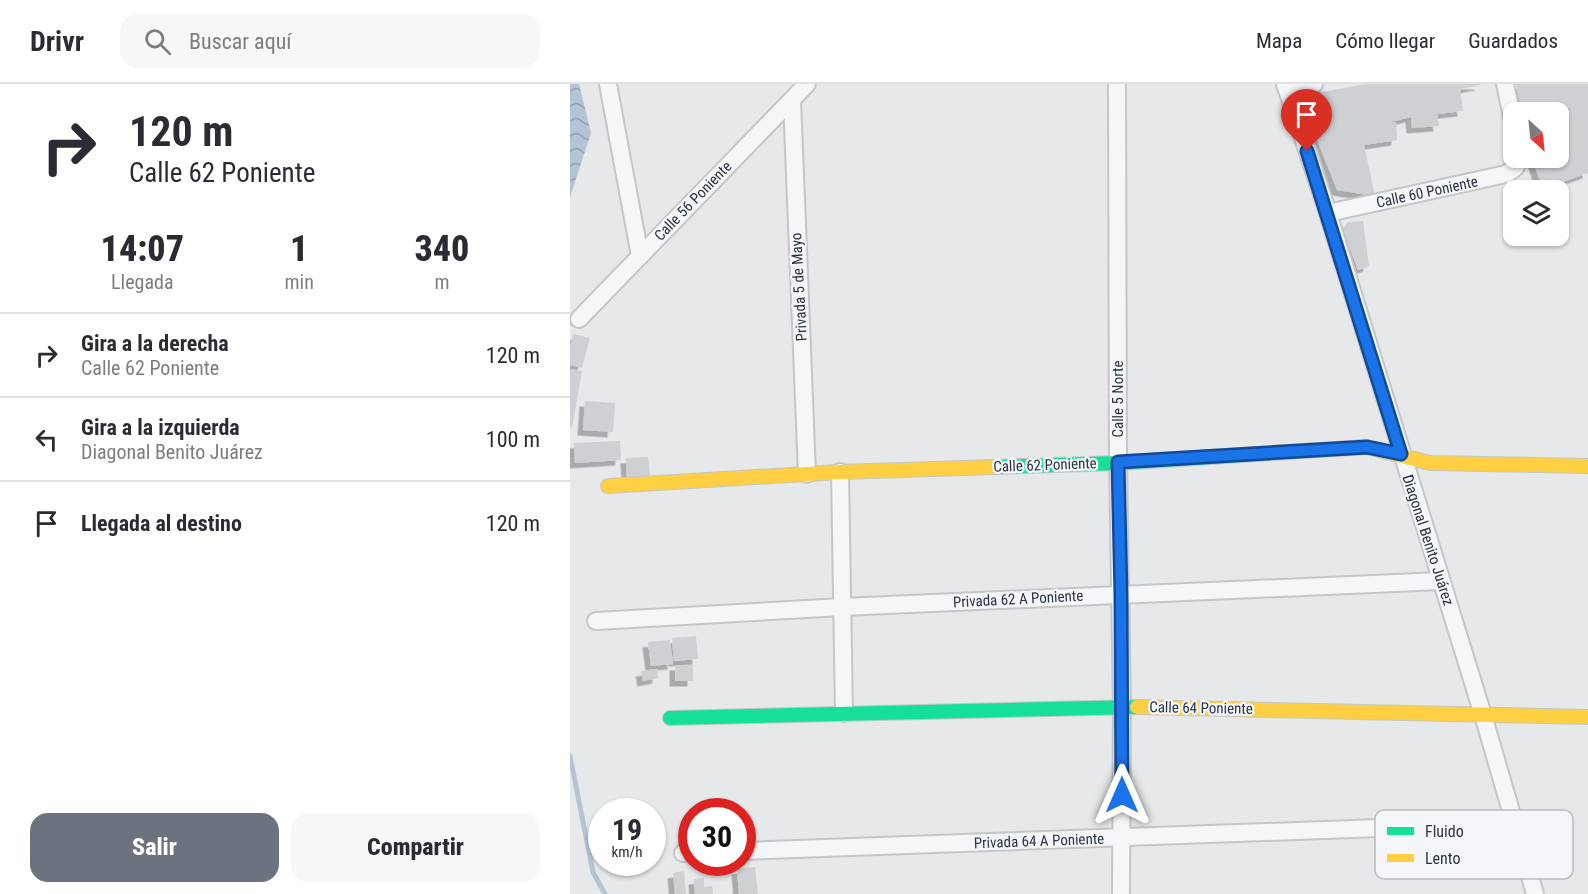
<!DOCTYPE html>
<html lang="es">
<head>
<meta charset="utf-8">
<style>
  body { margin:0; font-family:"Roboto Condensed",sans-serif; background:#f7f7f7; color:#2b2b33; height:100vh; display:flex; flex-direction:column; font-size:22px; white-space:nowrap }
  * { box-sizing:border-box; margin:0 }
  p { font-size:20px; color:#7c7c81 }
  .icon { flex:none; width:33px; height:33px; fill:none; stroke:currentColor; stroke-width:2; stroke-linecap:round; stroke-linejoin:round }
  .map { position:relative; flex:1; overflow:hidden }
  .sheet { display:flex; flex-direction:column; background:#fff; width:570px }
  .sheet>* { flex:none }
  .banner { background:#fff; color:#2b2b33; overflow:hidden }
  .needle { width:39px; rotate:153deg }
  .tools { position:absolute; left:933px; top:18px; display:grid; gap:12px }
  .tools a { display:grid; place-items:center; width:66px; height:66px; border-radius:12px; background:#fff; box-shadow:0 2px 4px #0004; font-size:30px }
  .speed { position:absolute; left:18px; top:714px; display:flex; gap:12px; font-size:30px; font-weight:700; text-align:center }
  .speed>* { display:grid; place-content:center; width:78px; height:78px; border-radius:50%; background:#fff; box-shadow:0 2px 4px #0004; line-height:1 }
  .speed small { font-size:15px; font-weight:400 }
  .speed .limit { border:9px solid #d22; background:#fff; color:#111 }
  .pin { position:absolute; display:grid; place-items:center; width:51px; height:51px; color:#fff; margin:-62px -26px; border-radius:50% 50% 50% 0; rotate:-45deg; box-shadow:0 0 6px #0007 }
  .pin .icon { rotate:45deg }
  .me { position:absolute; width:66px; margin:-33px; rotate:0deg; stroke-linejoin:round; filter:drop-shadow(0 0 4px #0008) }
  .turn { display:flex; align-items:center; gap:21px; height:126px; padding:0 30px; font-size:27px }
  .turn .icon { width:78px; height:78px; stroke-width:2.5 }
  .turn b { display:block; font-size:42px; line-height:51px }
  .eta { display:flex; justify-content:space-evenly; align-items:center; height:102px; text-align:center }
  .eta b { font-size:36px; font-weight:800; line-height:42px }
  .cta { display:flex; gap:12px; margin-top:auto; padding:12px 30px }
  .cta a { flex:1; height:69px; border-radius:18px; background:#6c737f; color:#fff; font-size:24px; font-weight:800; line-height:69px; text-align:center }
  .cta a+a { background:#f7f7f7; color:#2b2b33 }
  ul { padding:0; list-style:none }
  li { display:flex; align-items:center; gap:18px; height:84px; padding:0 30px; border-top:2px solid #e1e1e2 }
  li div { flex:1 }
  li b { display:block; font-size:22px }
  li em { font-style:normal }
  header { display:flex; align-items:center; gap:36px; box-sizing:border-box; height:84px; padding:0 30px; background:#fff; border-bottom:2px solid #e1e1e2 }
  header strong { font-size:28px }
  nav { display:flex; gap:33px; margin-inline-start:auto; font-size:21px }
  .search { width:420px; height:54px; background:#f7f7f7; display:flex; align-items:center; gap:15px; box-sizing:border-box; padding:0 21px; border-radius:18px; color:#7c7c81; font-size:22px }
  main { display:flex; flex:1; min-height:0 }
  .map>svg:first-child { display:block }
  .water { fill:url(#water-waves) }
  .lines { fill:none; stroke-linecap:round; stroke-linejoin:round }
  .stream { stroke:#b4c4d5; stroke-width:5 }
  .building { fill:#ced0d3; filter:url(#shadow) }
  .street-casing { stroke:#c4c6c8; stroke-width:20 }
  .fast-casing { stroke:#c4c6c8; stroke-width:16 }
  .slow-casing { stroke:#c4c6c8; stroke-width:16 }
  .street { stroke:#f5f6f7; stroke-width:16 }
  .fast { stroke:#16e098; stroke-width:14 }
  .slow { stroke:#ffcf43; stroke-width:14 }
  .route-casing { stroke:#114b97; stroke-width:15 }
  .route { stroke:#1a73e8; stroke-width:10 }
  .labels { text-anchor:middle; stroke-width:4.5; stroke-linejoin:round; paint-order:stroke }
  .street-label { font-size:15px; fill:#2b3445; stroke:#f4f6f9 }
  .key { fill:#f4f6f9; stroke:#b8bcc3; stroke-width:1.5 }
  .key-label { font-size:16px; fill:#2b3445 }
</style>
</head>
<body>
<header>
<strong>Drivr</strong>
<div class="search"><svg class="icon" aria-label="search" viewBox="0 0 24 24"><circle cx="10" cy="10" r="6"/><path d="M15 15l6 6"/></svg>Buscar aquí</div>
<nav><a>Mapa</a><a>Cómo llegar</a><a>Guardados</a></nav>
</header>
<main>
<section class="sheet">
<div class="banner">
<div class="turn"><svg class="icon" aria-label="right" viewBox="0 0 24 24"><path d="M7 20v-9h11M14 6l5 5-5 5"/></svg><div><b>120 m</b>Calle 62 Poniente</div></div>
</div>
<div class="eta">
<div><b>14:07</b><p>Llegada</p></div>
<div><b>1</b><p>min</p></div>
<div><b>340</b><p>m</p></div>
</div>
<ul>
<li><svg class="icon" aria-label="right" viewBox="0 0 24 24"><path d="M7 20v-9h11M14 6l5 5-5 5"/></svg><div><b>Gira a la derecha</b><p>Calle 62 Poniente</p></div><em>120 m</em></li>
<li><svg class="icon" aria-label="left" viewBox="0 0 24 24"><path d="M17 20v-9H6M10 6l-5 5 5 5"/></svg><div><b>Gira a la izquierda</b><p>Diagonal Benito Juárez</p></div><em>100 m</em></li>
<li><svg class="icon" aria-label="arrive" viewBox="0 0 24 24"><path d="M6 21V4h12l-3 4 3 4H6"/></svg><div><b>Llegada al destino</b></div><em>120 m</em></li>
</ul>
<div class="cta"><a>Salir</a><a>Compartir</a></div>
</section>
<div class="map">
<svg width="1018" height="810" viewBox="0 0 1018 810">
  <defs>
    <pattern id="water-waves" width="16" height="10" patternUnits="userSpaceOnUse" patternTransform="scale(1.5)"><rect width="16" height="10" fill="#b4c4d5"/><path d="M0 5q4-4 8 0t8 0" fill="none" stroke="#93a0af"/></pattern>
    <filter id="shadow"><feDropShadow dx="-5.5" dy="5.5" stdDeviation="0" flood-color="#0004"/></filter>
  </defs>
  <rect width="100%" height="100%" fill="#e6e8ea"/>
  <path class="water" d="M0,0H9L21,49L0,113Z"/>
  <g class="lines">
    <path class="stream" d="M0,672L23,788L35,810"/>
  </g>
  <g class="building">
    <path d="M796,0H910V1L890,5L893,27L867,30L869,42L842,44L841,33L816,39L826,38L827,56L794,61L805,112L767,106L730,12Z"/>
    <path d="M946,0H1018V89L973,105L962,74H988V28H952Z"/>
    <path d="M793,137L799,182L788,186L773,145L778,138Z"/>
    <path d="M3,250L20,254L12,284L0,281V263Z"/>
    <path d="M0,285L12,287L2,344L0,343Z"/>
    <path d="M15,317L45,319L43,348L13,346Z"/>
    <path d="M50,357L51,376L5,379L4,359Z"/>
    <path d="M78,373L80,392L57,393L56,374Z"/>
    <path d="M126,552L128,575L104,577L102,554Z"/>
    <path d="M100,556L103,580L81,582L78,558Z"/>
    <rect x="105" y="581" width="18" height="16"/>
    <path d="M87,585L88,594L73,597L71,587Z"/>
    <path d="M185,783L188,810H169L167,785Z"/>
    <path d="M114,787L116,810H105L103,789Z"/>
    <path d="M134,794V803L142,802L143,810H125L124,795Z"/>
  </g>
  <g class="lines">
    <g class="street-casing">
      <g id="street">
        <path d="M38,0L70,172"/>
        <path d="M547,0L548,379L552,623L551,810"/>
        <path d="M715,0L758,129L913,631L965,810"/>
        <path d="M935,0L944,42"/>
        <path d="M717,5L744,0"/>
        <path d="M222,16L237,390"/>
        <path d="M758,129L936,90L945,84L950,74"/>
        <path d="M9,235L237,0"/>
        <path d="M270,388L274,629"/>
        <path d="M26,537L272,523L871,497"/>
        <path d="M172,767L946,739"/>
        <path d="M113,769L122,768"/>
      </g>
    </g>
    <g class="fast-casing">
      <g id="fast">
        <path d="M425,383L548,379L732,367"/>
        <path d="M100,634L567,623"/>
      </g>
    </g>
    <g class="slow-casing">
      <g id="slow">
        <path d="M732,367L797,363L860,379L1018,382"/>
        <path d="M38,402L270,388L425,383"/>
        <path d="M567,623L1018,633"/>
      </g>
    </g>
    <use href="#street" class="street"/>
    <use href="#fast" class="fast"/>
    <use href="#slow" class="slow"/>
  </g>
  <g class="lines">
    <g class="route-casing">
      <path id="route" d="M552,711L551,510L548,378L797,363L831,370L737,67"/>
    </g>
    <use href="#route" class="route"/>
  </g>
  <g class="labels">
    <g class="street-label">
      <text transform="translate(857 108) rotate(-12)" y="5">Calle 60 Poniente</text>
      <text transform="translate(123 117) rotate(-46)" y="5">Calle 56 Poniente</text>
      <text transform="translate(229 203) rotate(-93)" y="5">Privada 5 de Mayo</text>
      <text transform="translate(548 315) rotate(-90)" y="5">Calle 5 Norte</text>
      <text transform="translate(475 381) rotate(-2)" y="5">Calle 62 Poniente</text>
      <text transform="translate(858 456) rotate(72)" y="5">Diagonal Benito Juárez</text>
      <text transform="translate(448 515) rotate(-3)" y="5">Privada 62 A Poniente</text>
      <text transform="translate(631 624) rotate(1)" y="5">Calle 64 Poniente</text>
      <text transform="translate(469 757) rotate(-2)" y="5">Privada 64 A Poniente</text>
    </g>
  </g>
  <rect x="805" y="726" width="198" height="69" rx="9" class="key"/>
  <rect x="817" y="743" width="27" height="8" fill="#16e098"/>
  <rect x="817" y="770" width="27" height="8" fill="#ffcf43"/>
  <g class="key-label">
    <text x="855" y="753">Fluido</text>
    <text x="855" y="780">Lento</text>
  </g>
</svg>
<div class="tools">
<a><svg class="needle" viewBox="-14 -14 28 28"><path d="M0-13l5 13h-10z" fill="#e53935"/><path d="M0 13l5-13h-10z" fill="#7c7c81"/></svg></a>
<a><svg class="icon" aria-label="layers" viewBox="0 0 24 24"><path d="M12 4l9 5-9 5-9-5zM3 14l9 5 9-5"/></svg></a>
</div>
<div class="speed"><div>19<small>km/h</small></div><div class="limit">30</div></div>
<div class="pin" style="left:737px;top:67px;background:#d93025"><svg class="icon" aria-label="arrive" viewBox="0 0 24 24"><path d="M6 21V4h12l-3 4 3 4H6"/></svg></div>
<svg class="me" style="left:552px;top:711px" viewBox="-20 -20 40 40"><path d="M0-17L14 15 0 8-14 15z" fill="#1a73e8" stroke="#fff" stroke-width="4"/></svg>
</div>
</main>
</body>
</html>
